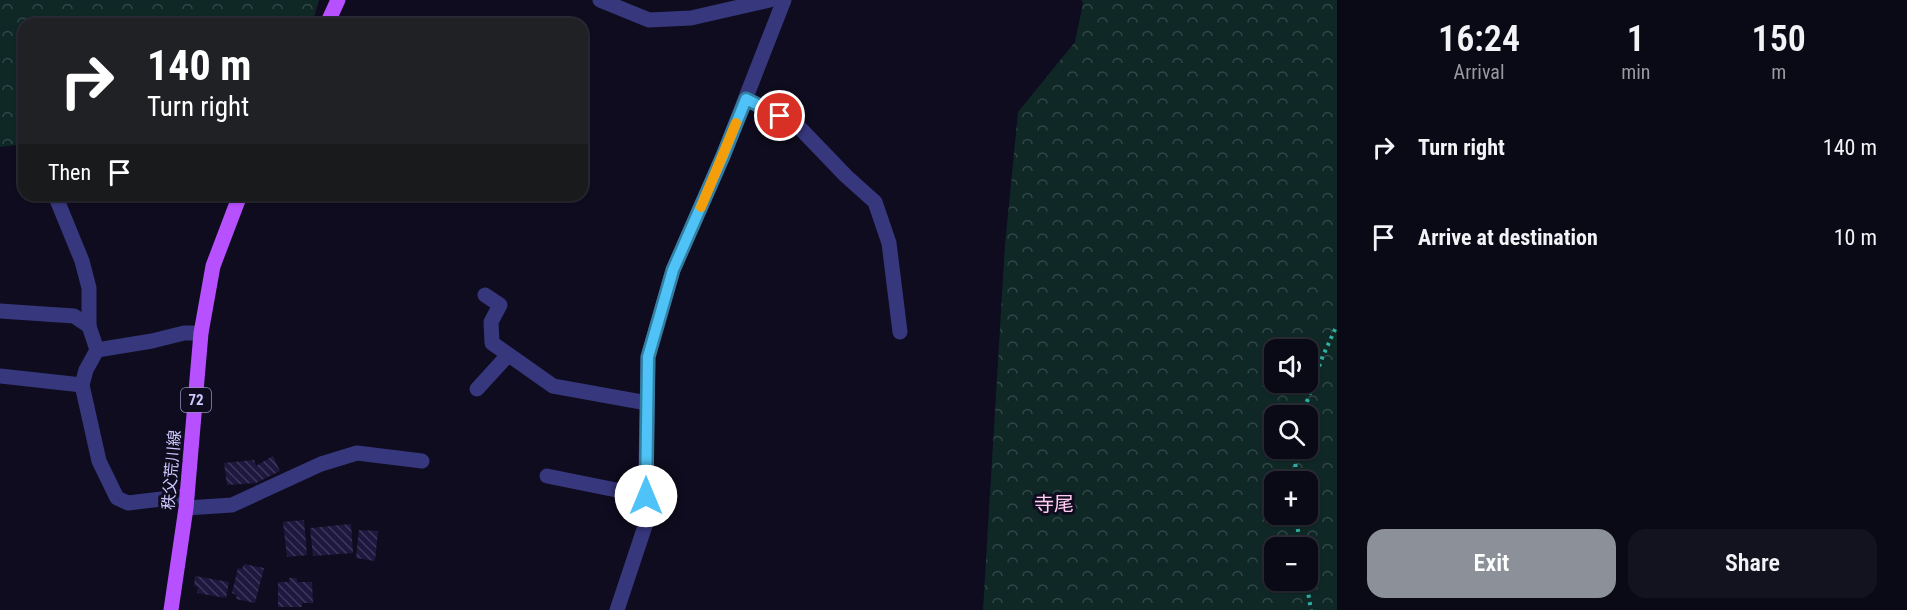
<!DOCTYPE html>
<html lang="en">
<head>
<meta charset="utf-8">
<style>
  body { margin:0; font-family:"Roboto Condensed","Noto Sans JP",sans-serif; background:#13121f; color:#f1f3f6; height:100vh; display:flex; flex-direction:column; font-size:22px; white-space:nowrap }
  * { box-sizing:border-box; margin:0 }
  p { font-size:20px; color:#999aa1 }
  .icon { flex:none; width:33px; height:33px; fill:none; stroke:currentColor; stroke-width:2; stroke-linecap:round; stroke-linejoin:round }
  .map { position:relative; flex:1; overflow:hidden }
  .side { display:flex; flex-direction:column; background:#0a0916; width:570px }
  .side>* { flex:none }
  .banner { position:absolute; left:18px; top:18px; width:570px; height:183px; border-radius:18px; box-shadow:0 2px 4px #0004,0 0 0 2px #2a2a35; background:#202124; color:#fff; overflow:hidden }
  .tools { position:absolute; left:1264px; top:339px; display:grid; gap:12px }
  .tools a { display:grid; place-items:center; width:54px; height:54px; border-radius:12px; background:#0a0916; box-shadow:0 2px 4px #0004,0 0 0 2px #2a2a35; font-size:30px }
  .pin { position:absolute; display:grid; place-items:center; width:51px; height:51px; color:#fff; margin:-26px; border:3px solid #fff; border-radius:50%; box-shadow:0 2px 6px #0007 }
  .me { position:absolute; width:66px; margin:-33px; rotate:0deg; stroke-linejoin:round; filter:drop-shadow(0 0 4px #0008) }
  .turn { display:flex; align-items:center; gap:21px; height:126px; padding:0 30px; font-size:27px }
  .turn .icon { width:78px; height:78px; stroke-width:2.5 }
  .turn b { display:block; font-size:42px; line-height:51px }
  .then { display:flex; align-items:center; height:57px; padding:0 30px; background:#0003; gap:12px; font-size:22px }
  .eta { display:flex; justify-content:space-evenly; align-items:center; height:102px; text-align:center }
  .eta b { font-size:36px; font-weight:600; line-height:42px }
  .cta { display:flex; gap:12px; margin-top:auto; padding:12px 30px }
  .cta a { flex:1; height:69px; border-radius:18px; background:#8c9099; color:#fff; font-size:24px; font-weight:600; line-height:69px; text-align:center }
  .cta a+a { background:#13121f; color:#f1f3f6 }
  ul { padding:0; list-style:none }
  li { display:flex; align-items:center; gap:18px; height:90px; padding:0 30px }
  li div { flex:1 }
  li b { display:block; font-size:22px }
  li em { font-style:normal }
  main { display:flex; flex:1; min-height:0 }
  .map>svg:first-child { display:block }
  .forest { fill:url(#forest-crowns); fill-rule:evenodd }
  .building { fill:url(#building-back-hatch) }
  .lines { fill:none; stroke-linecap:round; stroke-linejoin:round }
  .path { stroke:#2dafa2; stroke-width:4; stroke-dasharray:3 4.5; stroke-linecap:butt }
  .minor { stroke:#37377d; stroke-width:15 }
  .major { stroke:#b750ff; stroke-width:15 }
  .route-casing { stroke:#337fa1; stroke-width:15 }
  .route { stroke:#4fc3f7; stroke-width:10 }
  .slow { stroke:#f59e0b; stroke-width:10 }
  .labels { text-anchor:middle; stroke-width:6; stroke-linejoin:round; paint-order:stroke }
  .shield { fill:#0e0c1e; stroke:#9490bc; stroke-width:1.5 }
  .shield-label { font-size:15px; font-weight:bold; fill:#cdc9ff }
  .street-label { font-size:16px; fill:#cdc9ff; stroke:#0e0c1e }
  .quarter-label { font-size:20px; fill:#ffcbee; stroke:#0e0c1e }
</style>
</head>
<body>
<main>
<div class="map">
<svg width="1337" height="610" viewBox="0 0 1337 610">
  <defs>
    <pattern id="forest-crowns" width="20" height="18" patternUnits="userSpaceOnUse" patternTransform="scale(1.5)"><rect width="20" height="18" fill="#0f2826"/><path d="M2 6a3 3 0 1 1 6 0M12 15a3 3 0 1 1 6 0" fill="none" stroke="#314647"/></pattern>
    <pattern id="building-back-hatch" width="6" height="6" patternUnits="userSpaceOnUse" patternTransform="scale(1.5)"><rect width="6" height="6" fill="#1e183f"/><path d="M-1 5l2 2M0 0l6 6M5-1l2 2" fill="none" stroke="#3e385c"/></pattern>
  </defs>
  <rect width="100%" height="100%" fill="#0e0c1e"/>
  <g class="forest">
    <path d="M0,0H319L312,24H24V141L16,145L0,147Z"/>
    <path d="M1081,0H1337V610H983L1005,245L1018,112L1075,42L1083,3ZM1275,350H1308V382H1275ZM1275,416H1308V448H1275ZM1275,482H1308V514H1275ZM1275,548H1308V580H1275Z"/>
  </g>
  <g class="building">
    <path d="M273,456L280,471L256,483L227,485L224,463L254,460L256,466Z"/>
    <path d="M304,520L307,555L287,557L283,522Z"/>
    <path d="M351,524L353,553L313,556L310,528Z"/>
    <path d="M359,530L378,531L375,561L356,558Z"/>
    <path d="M244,564L264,568L255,603L236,599L237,595L232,593L238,568L242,569Z"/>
    <path d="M195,576L229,582L226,598L197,593L198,587L194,586Z"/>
    <path d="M289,578H297V582H312L313,603H302V607H278V582H289Z"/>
  </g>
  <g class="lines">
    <g class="path">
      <path d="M1302,416L1322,358L1337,325"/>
      <path d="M1295,482L1296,448"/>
      <path d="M1296,514L1300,548"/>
      <path d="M1306,580L1311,610"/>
    </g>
    <g class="minor">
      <path d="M600,0L649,20L691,18L770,0"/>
      <path d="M746,99L797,125L846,176L875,202L889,243L900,332"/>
      <path d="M55,195L82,261L89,288V326L97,350L86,370L82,385L99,461L117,498L128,503L187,496"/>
      <path d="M485,295L500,305L491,322L492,343L553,386L647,403"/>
      <path d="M0,311L74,316L89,326"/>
      <path d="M97,350L152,341L184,333H201"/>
      <path d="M0,376L82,385"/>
      <path d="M477,389L508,355"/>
      <path d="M547,476L646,496"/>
      <path d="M186,508L232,505L321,464L357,453L422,461"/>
      <path d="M617,610L645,526L648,357L673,270L723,156L784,0"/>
    </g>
    <g class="major">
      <path d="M327,24L338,0"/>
      <path d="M171,610L186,508L201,333L213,266L240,195"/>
    </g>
  </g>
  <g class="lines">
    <g class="route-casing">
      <path id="route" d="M646,496L648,357L673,270L723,156L746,99L780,116"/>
    </g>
    <use href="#route" class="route"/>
    <path class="slow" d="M701,207L736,123"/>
  </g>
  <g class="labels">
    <rect class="shield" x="181" y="388" width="30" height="24" rx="4.5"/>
    <g class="shield-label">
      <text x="196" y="405">72</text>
    </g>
    <g class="street-label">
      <text transform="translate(171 470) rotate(-85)" y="6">秩父荒川線</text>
    </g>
    <g class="quarter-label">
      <text x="1054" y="511">寺尾</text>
    </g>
  </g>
</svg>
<div class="tools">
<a><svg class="icon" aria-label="sound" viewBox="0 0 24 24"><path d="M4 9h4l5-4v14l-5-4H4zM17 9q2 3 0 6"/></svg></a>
<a><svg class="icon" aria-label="search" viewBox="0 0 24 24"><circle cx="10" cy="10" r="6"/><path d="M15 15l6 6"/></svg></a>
<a>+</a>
<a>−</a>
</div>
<div class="pin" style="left:780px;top:116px;background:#d93025"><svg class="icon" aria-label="arrive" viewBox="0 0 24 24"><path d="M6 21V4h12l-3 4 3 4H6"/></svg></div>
<svg class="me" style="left:646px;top:496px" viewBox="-20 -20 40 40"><circle r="19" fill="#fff"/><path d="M0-13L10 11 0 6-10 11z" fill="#4fc3f7"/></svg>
<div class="banner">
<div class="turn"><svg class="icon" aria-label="right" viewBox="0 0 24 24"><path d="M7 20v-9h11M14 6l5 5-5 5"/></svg><div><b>140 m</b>Turn right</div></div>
<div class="then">Then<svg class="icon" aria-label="arrive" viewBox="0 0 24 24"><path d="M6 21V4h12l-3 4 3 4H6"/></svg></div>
</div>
</div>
<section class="side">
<div class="eta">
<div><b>16:24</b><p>Arrival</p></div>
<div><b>1</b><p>min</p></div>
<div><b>150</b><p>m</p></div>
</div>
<ul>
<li><svg class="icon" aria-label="right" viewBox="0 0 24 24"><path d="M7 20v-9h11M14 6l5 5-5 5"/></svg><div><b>Turn right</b></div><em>140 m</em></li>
<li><svg class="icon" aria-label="arrive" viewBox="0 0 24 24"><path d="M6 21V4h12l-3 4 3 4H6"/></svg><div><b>Arrive at destination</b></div><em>10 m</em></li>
</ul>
<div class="cta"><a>Exit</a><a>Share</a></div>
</section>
</main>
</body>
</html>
